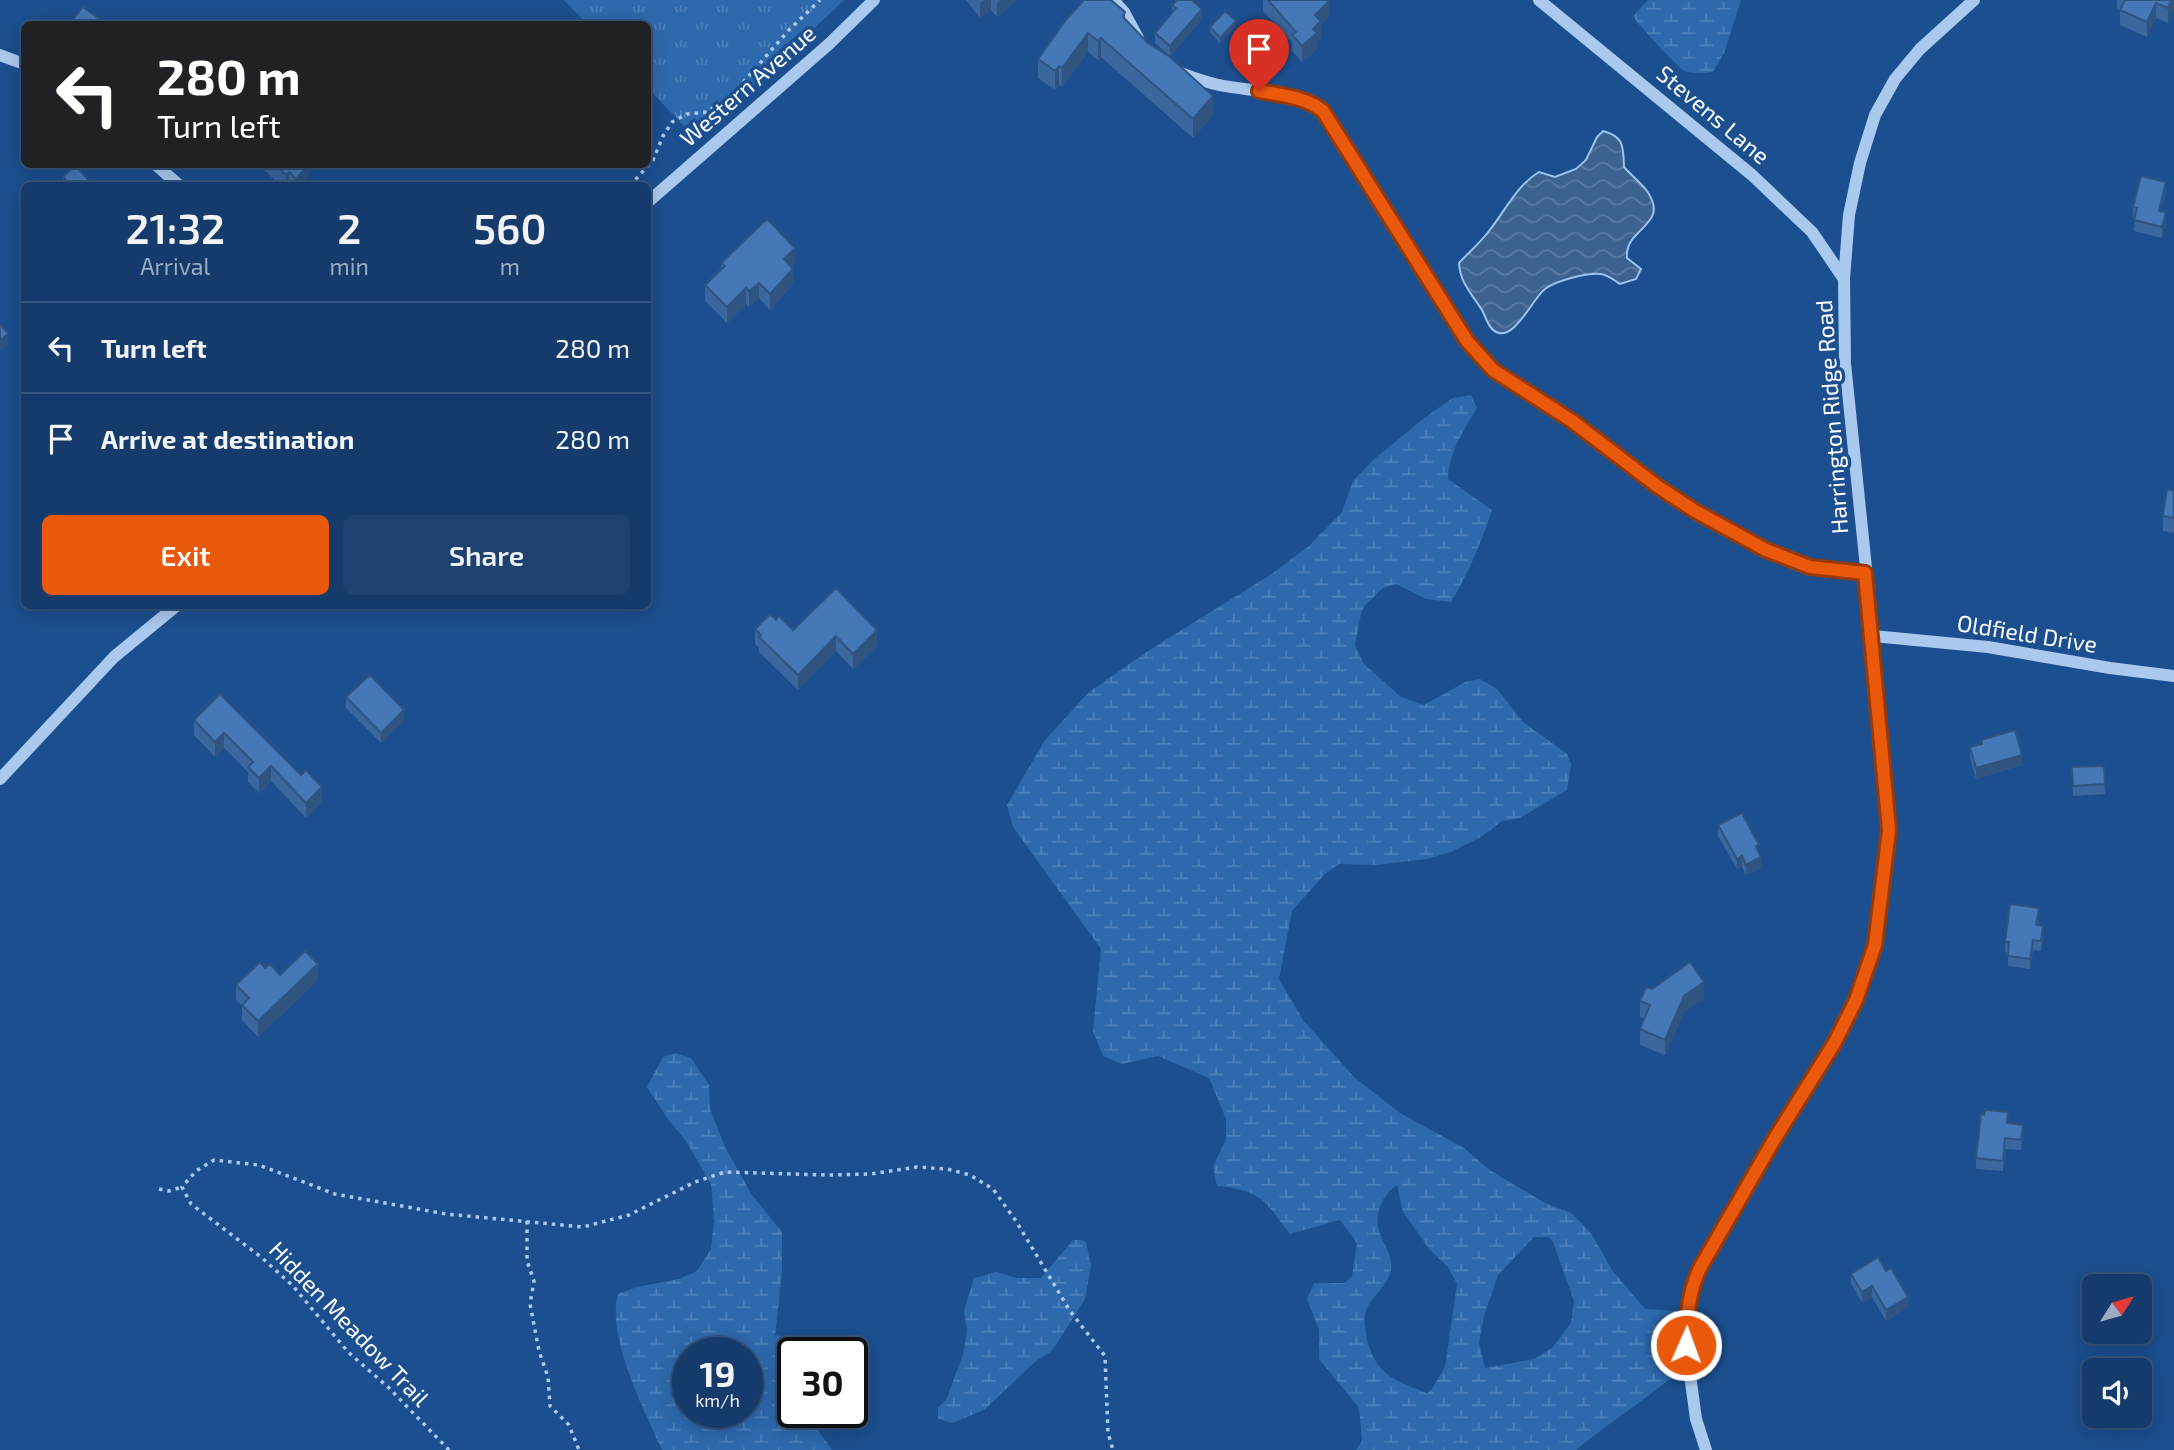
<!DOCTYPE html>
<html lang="en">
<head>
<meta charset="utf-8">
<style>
  body { margin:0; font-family:"Exo 2",sans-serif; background:#1d4271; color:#f1f3f6; height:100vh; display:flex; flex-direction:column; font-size:26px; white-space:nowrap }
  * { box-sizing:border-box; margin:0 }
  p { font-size:23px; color:#9dadc1 }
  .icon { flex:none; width:38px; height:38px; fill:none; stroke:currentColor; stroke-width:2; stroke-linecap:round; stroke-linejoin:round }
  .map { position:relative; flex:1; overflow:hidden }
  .panel { position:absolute; left:21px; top:182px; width:630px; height:427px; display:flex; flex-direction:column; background:#143b6b; border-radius:10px; box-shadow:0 4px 18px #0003,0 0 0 2px #33557e }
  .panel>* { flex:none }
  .hud { position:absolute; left:21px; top:21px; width:630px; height:147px; border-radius:10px; box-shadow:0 4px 18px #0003,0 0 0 2px #33557e; background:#202124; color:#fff; overflow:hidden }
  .needle { width:46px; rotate:53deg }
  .buttons { position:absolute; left:2082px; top:1274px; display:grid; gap:14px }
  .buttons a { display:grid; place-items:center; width:70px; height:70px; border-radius:10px; background:#143b6b; box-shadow:0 4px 18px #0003,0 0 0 2px #33557e; font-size:35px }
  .speed { position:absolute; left:672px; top:1337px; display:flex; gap:14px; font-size:35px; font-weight:700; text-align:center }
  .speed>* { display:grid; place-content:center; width:91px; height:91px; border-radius:50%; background:#143b6b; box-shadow:0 4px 18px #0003,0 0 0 2px #33557e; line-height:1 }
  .speed small { font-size:18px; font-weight:400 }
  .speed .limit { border:4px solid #111; border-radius:10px; background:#fff; color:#111 }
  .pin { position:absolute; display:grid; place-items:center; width:60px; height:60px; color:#fff; margin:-72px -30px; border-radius:50% 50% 50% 0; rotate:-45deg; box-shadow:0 0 7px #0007 }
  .pin .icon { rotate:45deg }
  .me { position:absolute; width:77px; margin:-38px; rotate:2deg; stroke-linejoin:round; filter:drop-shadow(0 0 5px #0008) }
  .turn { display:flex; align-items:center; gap:24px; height:147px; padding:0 21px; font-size:32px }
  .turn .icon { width:91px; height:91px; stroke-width:2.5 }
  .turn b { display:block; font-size:49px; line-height:60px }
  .eta { display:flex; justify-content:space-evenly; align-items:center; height:119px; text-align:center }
  .eta b { font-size:42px; font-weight:600; line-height:49px }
  .primary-button { display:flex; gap:14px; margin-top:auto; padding:14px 21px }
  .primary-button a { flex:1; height:80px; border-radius:10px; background:#ea580c; color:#fff; font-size:28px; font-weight:600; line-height:80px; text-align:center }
  .primary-button a+a { background:#1d4271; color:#f1f3f6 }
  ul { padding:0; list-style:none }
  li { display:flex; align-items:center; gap:21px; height:91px; padding:0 21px; border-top:2px solid #33557e }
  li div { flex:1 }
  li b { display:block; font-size:26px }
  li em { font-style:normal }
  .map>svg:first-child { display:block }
  .wetland { fill:url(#wetland-marsh); fill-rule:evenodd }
  .park { fill:url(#park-tufts) }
  .water { fill:url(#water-waves); stroke:#9cc4f0; stroke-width:2 }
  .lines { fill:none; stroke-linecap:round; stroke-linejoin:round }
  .path { stroke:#a9c9ee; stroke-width:3.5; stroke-dasharray:3.5 5; stroke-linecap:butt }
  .minor { stroke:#a9c9ee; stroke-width:12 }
  .wall { fill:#3a679d }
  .shaded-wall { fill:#305480 }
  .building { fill:#4478b7; stroke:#305480; stroke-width:2 }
  .route-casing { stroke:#983908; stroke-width:18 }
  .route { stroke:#ea580c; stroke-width:12 }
  .labels { text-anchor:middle; stroke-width:7; stroke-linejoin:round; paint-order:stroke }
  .street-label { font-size:23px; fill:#fff; stroke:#1b4f8f }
</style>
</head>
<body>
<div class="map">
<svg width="2174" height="1450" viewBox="0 0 2174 1450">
  <defs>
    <pattern id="wetland-marsh" width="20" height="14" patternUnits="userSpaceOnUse" patternTransform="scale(1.75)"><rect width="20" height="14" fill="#2e69ad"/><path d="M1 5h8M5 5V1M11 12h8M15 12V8" fill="none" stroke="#4d80b9"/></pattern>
    <pattern id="park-tufts" width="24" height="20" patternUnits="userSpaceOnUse" patternTransform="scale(1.75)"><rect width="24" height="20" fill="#2e69ad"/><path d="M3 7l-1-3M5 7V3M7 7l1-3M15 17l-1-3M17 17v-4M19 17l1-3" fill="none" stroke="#4d80b9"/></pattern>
    <pattern id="water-waves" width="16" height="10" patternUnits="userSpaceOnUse" patternTransform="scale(1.75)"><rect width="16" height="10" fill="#3c6290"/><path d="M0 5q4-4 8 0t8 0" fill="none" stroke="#597aa1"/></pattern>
  </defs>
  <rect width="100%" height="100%" fill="#1b4f8f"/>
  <g class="wetland">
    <path d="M1648,0H1741L1724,53L1713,72C1704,73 1694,74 1684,71C1680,69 1635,22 1633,16Z"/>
    <path d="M1471,395L1477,408C1463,431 1449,452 1448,479L1492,510C1482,541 1468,574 1451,602L1426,599L1396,584L1383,588L1365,605L1361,614L1355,645L1364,664L1401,697L1424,705L1465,682L1480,679L1497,689L1523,722L1567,754L1571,764L1567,790L1520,818L1502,821L1481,837L1451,852L1427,859L1376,865L1339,864L1324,875L1292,911L1279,979L1303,1020L1354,1077L1400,1113L1464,1148L1491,1171L1545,1203L1571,1213L1591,1233L1612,1270L1645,1309L1676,1311L1681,1329L1673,1356L1672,1377C1641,1403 1607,1424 1576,1450H1356L1362,1441L1359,1408L1319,1359V1330L1307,1299L1314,1283H1345L1352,1276L1357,1243L1340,1220L1290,1234C1264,1200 1261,1190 1217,1186L1213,1167L1226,1139V1119L1209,1078L1158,1056L1122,1064L1103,1056L1093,1031L1101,949L1013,827L1007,805L1045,740L1089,692L1148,651L1270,575L1309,546L1342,512L1353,481L1374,459L1427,416L1453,398ZM1397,1185L1403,1212L1430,1250L1448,1267L1457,1284L1445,1367L1432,1389L1427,1393C1394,1381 1373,1373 1366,1334C1365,1325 1363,1317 1367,1308C1374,1294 1390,1284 1391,1267C1392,1254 1383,1243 1379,1231C1374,1213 1382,1195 1397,1185ZM1534,1237H1549L1553,1242L1574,1301L1571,1323L1552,1348L1534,1359L1485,1368L1479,1343L1484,1316L1498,1275Z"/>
    <path d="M676,1053L691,1058L709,1085L710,1109L725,1147L752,1195L782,1232V1271L775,1337L778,1335L798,1350L799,1353H793V1412H811L813,1423L832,1450H662C644,1410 606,1336 618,1294L637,1287L679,1279L697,1271L711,1249L714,1222L711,1184L686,1141L667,1118L647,1087L663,1057ZM688,1353H747V1412H688Z"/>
    <path d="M1073,1240H1082L1086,1242L1091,1266L1085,1299L1052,1351L1036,1361L984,1410L952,1423L938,1419V1408L946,1400L963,1355L967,1330L964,1311L974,1278L996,1272L1017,1278H1041Z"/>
  </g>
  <path class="park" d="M564,0H844L697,140L648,88V24H587Z"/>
  <path class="water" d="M1603,131C1625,137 1623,147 1624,167C1631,175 1641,183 1647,191C1671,226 1624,227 1627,258L1641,269L1636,279L1620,284C1614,280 1608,275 1601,274C1588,272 1555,281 1545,289C1532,299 1515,341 1496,332C1488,328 1486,317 1482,310C1472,294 1460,283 1459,263C1469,252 1481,242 1489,231C1505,211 1517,185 1539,172L1555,177L1576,169L1586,160L1597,137Z"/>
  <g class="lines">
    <g class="path">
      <path d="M630,186L653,160L663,136L672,122L687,114L707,112L733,94L789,30L820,0"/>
      <path d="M159,1189L169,1191L182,1187"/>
      <path d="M527,1221V1261L534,1281L530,1304L539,1351L548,1377L550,1406L569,1425L579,1450"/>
      <path d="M449,1450L388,1387L348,1352L293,1286L261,1257L191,1204L182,1187L196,1171L214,1160L259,1165L335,1194L446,1214L583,1227L629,1215L695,1182L725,1172L828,1175L870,1174L917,1167L947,1169L970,1175L993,1189L1016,1221L1070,1311L1105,1356L1108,1433L1113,1450"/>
    </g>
    <g class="minor">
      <path d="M1113,0L1124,12L1138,38"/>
      <path d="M1539,0L1752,175L1812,232L1844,279"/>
      <path d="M0,55L24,64"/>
      <path d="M1178,72C1191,77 1205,82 1219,85C1252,92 1296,90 1323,112L1467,341L1493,370L1572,421L1657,486L1695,511L1766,549L1810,567L1865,574"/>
      <path d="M155,164L180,186"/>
      <path d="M648,202L829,44L874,0"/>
      <path d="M1873,636L1988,647L2110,668L2174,676"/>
      <path d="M0,779L114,657L176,606"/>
      <path d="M1706,1450L1696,1419L1686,1345L1687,1310L1693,1284L1748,1183L1835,1042L1856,1000L1875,945L1880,914L1889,830L1873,636L1845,363L1844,279L1849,215L1860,163L1875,115L1895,79L1920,49L1974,0"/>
    </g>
  </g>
  <g class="wall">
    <path d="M966,0H1017L997,17L991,10L980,18Z"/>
    <path d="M1263,0H1328L1329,17L1321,24V37L1317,41V49L1302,62L1292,51V42L1263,11Z"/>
    <path d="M2117,0H2174V9L2168,23L2156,18L2147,37L2120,25V10L2117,9Z"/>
    <path d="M1172,5L1202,19L1170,56L1155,43V33L1172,13Z"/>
    <path d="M1125,12V18L1213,115L1193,138L1101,57L1098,60L1088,52L1062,87L1059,85L1055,90L1038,78V59Z"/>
    <path d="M1236,26L1220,43L1210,32V27Z"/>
    <path d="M252,164H317L307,176V182L304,186H281L262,168L260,170Z"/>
    <path d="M63,177L94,186H63Z"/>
    <path d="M2166,193L2161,211L2166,223L2162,238L2134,231L2135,218L2133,217V207Z"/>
    <path d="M721,263H795L791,267L793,284L770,310L759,298L749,307L746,304L727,323L705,301V285L721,269Z"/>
    <path d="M2174,491V533L2163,531V516Z"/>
    <path d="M836,588L877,646L853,669L836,651L798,690L759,652V648L755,644V629L776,620L793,630Z"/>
    <path d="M220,694L322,802L306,818L271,781L259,793L248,782V772L224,748L215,757L194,735V720Z"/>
    <path d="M346,697L404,720L381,743L346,708Z"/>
    <path d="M1981,740L2022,765L1976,779L1970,758V747L1981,744Z"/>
    <path d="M2104,766L2105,794L2073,796L2072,767Z"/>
    <path d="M1718,825L1759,852L1761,868L1746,875L1742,867L1737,869L1718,836Z"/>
    <path d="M2039,919L2038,926L2043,937L2041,951L2033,950L2030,969L2008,966V953L2005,952V942Z"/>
    <path d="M265,968L280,975L318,980L258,1037L242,1020V1006L236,1000V985Z"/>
    <path d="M1652,989L1704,998L1684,1012L1665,1055L1640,1045V1029L1644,1019L1640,1017V1001Z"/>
    <path d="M2008,1123L2023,1135L2021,1150L2005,1149L2003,1171L1976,1169V1158Z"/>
    <path d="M1851,1274L1908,1307L1886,1321L1872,1297L1862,1302L1851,1284Z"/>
  </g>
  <g class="shaded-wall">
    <path d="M984,0H991V10L980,18V3Z"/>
    <path d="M999,0H1017L997,17V2Z"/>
    <path d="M2171,0H2174V9L2168,23V8Z"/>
    <path d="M1329,1V17L1321,24V37L1317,41V49L1302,62V46L1313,29L1315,15Z"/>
    <path d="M2156,3V18L2147,37V22Z"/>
    <path d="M1202,9V19L1170,56V46Z"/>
    <path d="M1236,21V26L1220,43V38Z"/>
    <path d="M1088,33V52L1062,87V68Z"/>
    <path d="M1101,38V57L1098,60V41Z"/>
    <path d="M1059,66V85L1055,90V71Z"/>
    <path d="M1213,96V115L1193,138V119Z"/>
    <path d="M304,164H317L307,176V182L304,186H296V179Z"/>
    <path d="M289,172V186H286V175Z"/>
    <path d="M2166,182V193L2159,221V211Z"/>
    <path d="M2166,212V223L2162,238V227Z"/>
    <path d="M795,248V263L784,274V259Z"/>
    <path d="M793,269V284L770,310V294Z"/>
    <path d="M759,283V298L749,307V291Z"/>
    <path d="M746,288V304L727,323V307Z"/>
    <path d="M8,334V345L0,351V340Z"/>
    <path d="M877,630V646L853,669V654Z"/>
    <path d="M836,636V651L798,690V675Z"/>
    <path d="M404,710V720L381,743V733Z"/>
    <path d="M224,733V748L215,757V742Z"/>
    <path d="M2022,755V765L1976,779V768Z"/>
    <path d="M271,766V781L259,793V778Z"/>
    <path d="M322,787V802L306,818V803Z"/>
    <path d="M1742,856V867L1737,869V859Z"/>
    <path d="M1761,857V868L1746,875V865Z"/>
    <path d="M2033,940V950L2030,969V959Z"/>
    <path d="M318,964V980L258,1037V1021Z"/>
    <path d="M1704,982V998L1684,1012L1665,1055V1040L1684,996Z"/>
    <path d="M1872,1286V1297L1862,1302V1292Z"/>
    <path d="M1908,1297V1307L1886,1321V1310Z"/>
  </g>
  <g class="building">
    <path d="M1084,0H1111L1125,12L1123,17L1148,43L1170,57L1213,96L1193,119L1101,38L1098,41L1088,33L1062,68L1059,66L1055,71L1038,59L1066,20Z"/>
    <path d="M1177,0H1192L1202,9L1170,46L1155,33L1176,8L1172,5Z"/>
    <path d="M1268,0H1328L1329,1L1315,15L1321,21L1313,29L1317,33L1302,46L1292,35L1296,32Z"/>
    <path d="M2125,0H2171L2168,8L2156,3L2147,22L2120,10Z"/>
    <path d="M83,7L102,21L99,24H69Z"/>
    <path d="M1225,11L1236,21L1220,38L1210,27Z"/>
    <path d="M275,164H305L307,167L296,179L289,172L286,175Z"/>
    <path d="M75,165L94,186H65L68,182L63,177Z"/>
    <path d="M2141,176L2166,182L2159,211L2166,212L2162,227L2134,220L2137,208L2133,207Z"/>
    <path d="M767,219L795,248L784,259L793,269L770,294L759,283L749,291L746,288L727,307L705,285L725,266L721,263Z"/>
    <path d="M0,324L8,334L0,340Z"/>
    <path d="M2167,489L2174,491V518L2163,516Z"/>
    <path d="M836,588L877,630L853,654L836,636L798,675L759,637L761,635L755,629L770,614L776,620L779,616L793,630Z"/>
    <path d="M370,675L404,710L381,733L346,697Z"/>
    <path d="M220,694L301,775L306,770L322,787L306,803L271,766L259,778L248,767L253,762L224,733L215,742L194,720Z"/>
    <path d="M2015,730L2022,755L1976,768L1970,747L1982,744L1981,740Z"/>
    <path d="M2104,766L2105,784L2073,786L2072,767Z"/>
    <path d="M1742,813L1759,845L1756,846L1761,857L1746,865L1742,856L1737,859L1718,825Z"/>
    <path d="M2010,904L2039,908L2036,925L2043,926L2041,941L2033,940L2030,959L2008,956L2009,942H2005Z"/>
    <path d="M305,951L318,964L258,1021L242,1005L249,998L236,985L260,962L265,968L270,964L280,975Z"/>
    <path d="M1690,962L1704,982L1684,996L1665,1040L1640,1029L1650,1005L1640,1001L1646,987L1652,989Z"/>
    <path d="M1985,1110L2008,1112L2007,1123L2023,1125L2021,1140L2005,1138L2003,1161L1976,1158L1981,1114L1984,1115Z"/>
    <path d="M1878,1257L1886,1271L1891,1268L1908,1297L1886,1310L1872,1286L1862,1292L1851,1274Z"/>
  </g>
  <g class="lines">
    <g class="route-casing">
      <path id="route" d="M1259,91C1281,95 1306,97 1323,111L1467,341L1493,370L1572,421L1657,486L1695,511L1766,550L1810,567L1865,573L1889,830L1875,945L1856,1000L1835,1042L1775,1138L1700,1268C1688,1293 1687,1318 1686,1345"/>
    </g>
    <use href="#route" class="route"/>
  </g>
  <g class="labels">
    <g class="street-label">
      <text transform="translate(748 86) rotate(-41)" y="8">Western Avenue</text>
      <text transform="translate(1713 115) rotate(40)" y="8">Stevens Lane</text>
      <text transform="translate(1832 417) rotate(-94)" y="8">Harrington Ridge Road</text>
      <text transform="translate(2027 634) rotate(9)" y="8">Oldfield Drive</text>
      <text transform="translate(349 1324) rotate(46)" y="8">Hidden Meadow Trail</text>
    </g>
  </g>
</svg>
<div class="buttons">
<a><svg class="needle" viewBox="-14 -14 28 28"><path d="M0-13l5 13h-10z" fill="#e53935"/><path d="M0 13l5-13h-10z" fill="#9dadc1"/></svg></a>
<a><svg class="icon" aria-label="sound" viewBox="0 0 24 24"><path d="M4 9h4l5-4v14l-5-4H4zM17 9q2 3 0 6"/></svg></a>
</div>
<div class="speed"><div>19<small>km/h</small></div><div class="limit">30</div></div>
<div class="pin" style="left:1259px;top:91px;background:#d93025"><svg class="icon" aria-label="arrive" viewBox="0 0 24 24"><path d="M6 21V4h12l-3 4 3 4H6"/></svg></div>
<svg class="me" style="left:1686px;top:1345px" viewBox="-20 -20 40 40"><circle r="17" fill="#ea580c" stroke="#fff" stroke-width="3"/><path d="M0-11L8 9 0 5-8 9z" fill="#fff"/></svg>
<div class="hud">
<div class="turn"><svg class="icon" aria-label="left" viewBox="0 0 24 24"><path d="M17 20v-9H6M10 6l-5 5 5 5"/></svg><div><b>280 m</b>Turn left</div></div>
</div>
<section class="panel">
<div class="eta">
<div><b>21:32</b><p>Arrival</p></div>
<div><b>2</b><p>min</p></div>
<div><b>560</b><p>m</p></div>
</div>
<ul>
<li><svg class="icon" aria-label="left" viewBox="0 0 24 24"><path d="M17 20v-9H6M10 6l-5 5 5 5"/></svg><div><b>Turn left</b></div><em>280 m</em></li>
<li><svg class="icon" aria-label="arrive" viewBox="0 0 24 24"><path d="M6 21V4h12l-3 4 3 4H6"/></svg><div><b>Arrive at destination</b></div><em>280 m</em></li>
</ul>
<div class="primary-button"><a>Exit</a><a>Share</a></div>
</section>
</div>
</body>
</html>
